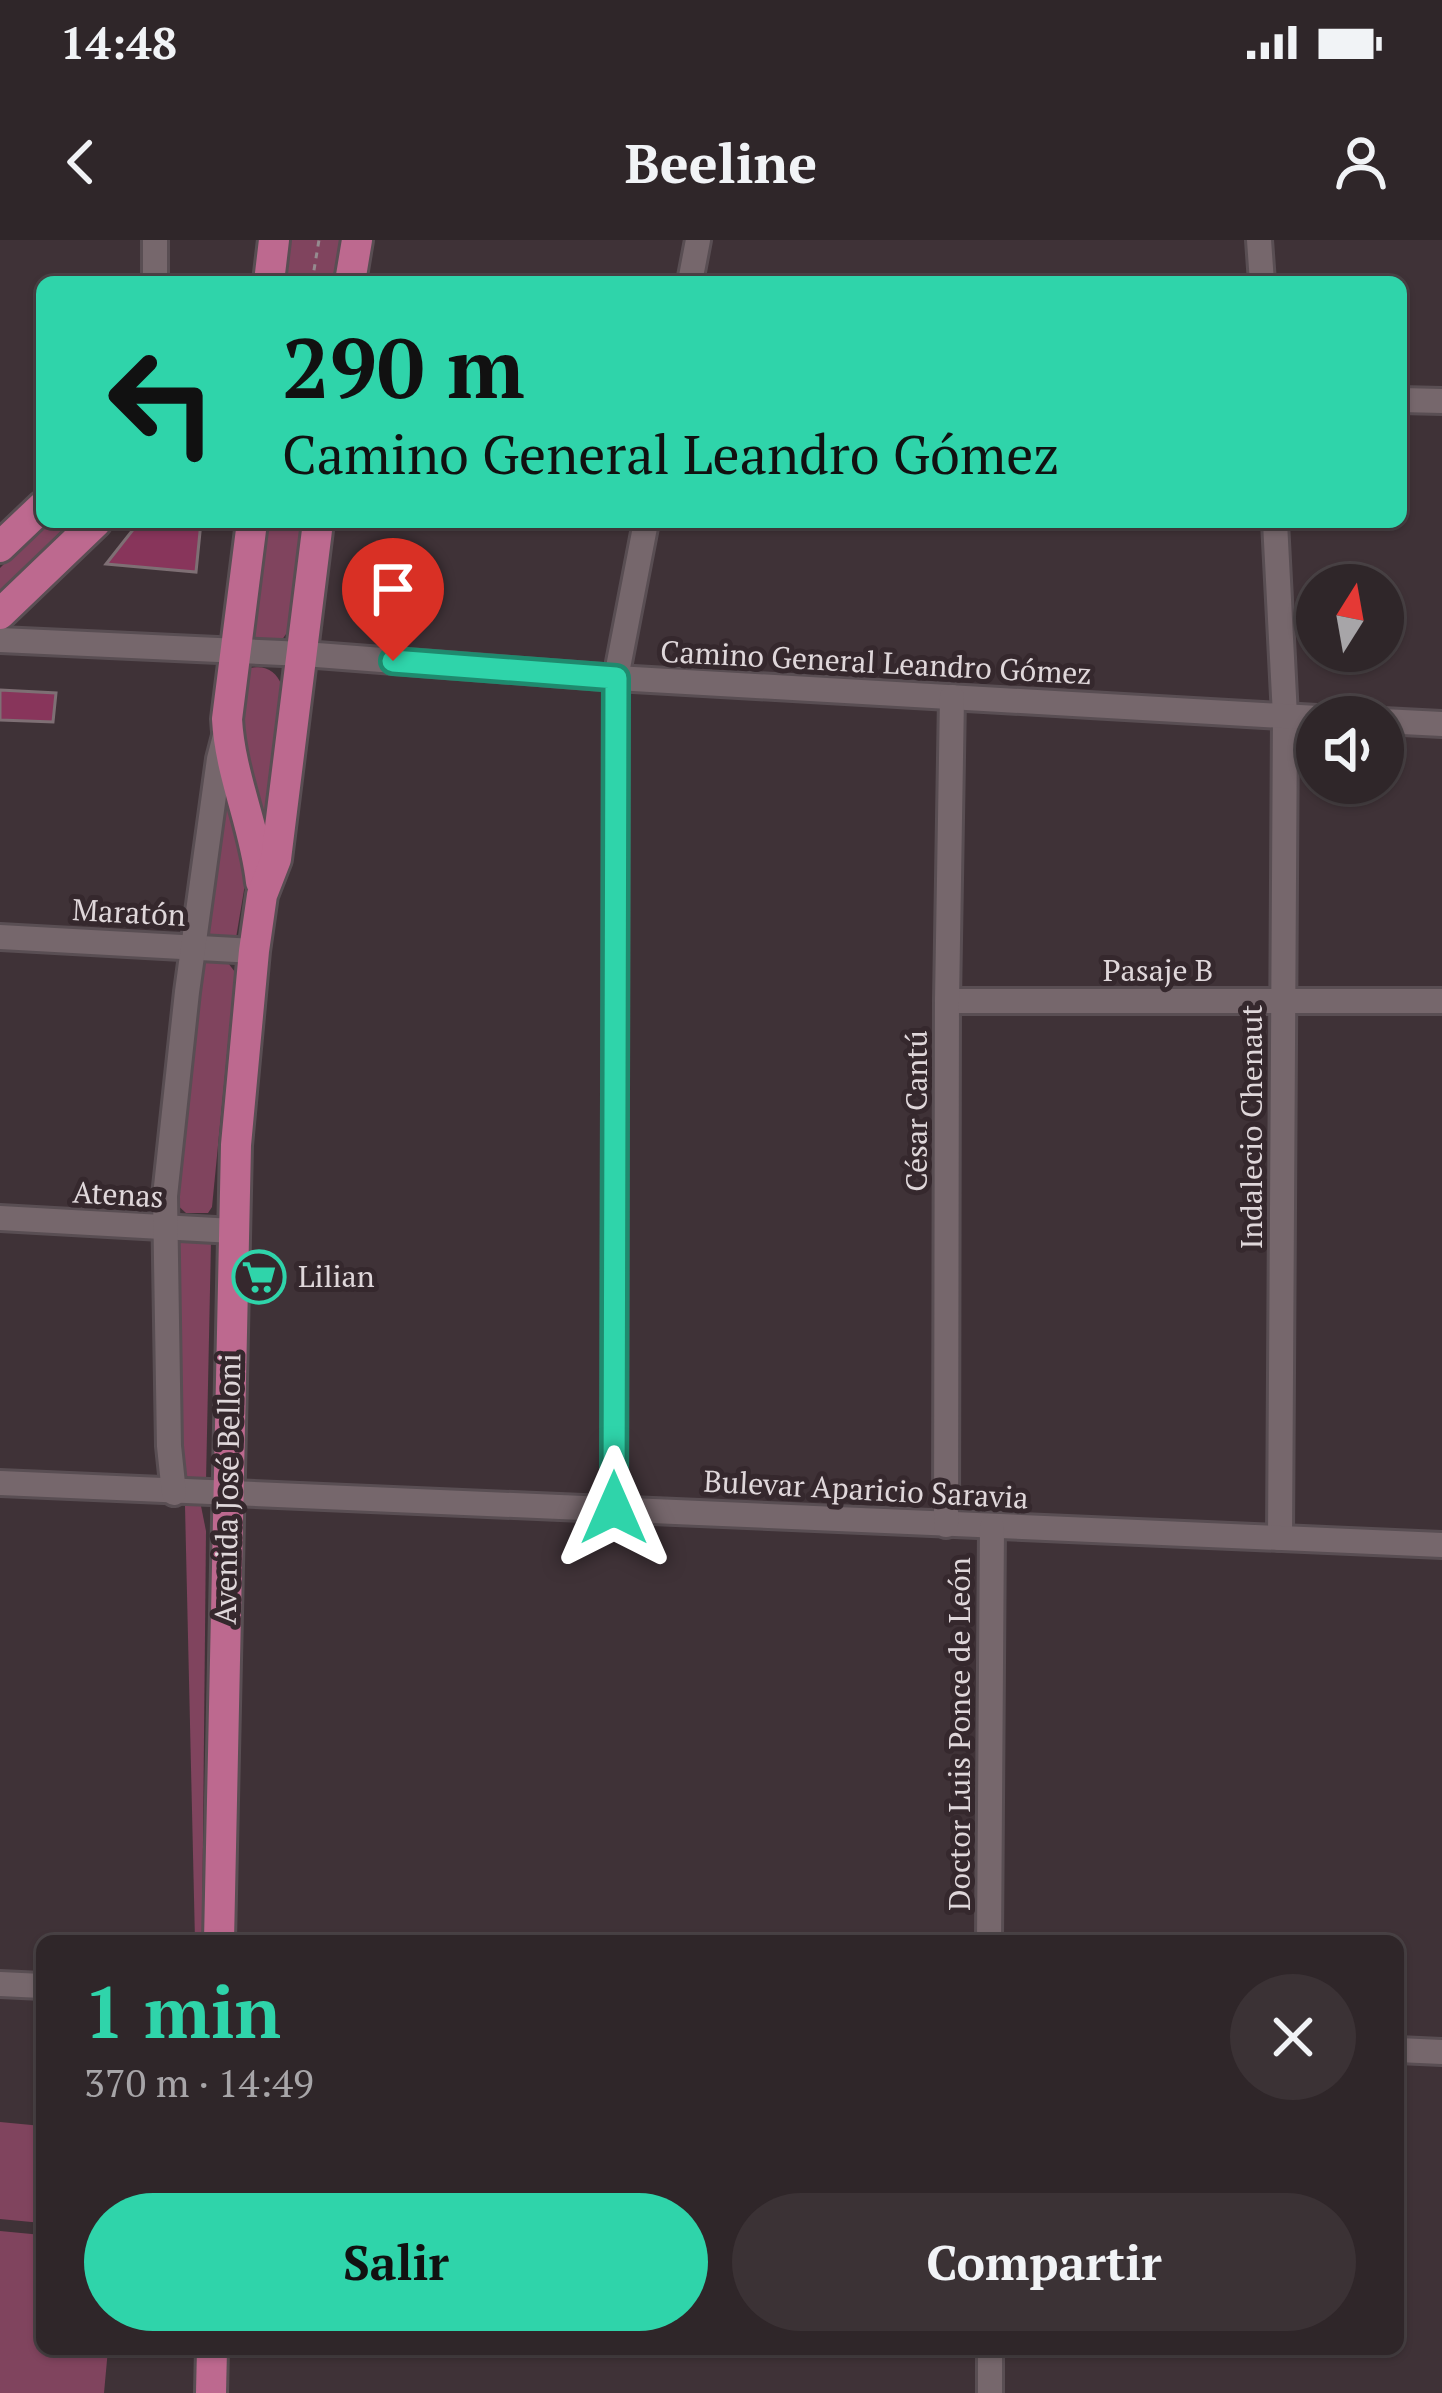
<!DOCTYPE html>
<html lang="es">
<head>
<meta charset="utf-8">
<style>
  body { margin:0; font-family:"PT Serif",serif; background:#3b3235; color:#f1f3f6; height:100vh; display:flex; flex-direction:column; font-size:45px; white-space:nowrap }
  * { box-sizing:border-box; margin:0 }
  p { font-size:39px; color:#a7a5a8 }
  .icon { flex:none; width:66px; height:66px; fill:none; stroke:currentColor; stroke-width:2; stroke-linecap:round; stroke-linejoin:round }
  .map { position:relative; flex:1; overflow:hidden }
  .sheet { position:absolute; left:36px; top:1695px; width:1368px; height:420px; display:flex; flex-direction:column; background:#2f2629; border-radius:18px; box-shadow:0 3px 9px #0004,0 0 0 3px #4a4346 }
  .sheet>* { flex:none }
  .banner { position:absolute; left:36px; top:36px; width:1371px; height:252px; border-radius:18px; box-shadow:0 3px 9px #0004,0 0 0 3px #4a4346; background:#2fd4aa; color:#111; overflow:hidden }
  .needle { width:78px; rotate:11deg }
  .controls { position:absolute; left:1296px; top:324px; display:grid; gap:24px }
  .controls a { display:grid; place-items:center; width:108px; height:108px; border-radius:50%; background:#2f2629; box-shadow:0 3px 9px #0004,0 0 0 3px #4a4346; font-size:60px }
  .pin { position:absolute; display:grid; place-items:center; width:102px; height:102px; color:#fff; margin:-123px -51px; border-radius:50% 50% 50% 0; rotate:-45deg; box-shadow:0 0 12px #0007 }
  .pin .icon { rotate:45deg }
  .me { position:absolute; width:132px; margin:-66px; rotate:0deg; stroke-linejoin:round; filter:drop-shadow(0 0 9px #0008) }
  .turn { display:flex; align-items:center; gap:42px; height:252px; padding:0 48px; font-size:54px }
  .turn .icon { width:156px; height:156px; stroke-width:2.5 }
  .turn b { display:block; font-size:84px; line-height:102px }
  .round { display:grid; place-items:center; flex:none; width:126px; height:126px; border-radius:63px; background:#3b3235 }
  .overview { display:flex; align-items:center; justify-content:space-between; height:204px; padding:0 48px }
  h1 { font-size:72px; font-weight:700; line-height:90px; color:#2fd4aa }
  .primary-button { display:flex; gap:24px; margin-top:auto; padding:24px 48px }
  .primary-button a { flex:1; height:138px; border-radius:72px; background:#2fd4aa; color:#111; font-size:48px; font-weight:700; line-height:138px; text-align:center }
  .primary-button a+a { background:#3b3235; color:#f1f3f6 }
  .status { display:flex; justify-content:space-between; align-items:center; height:84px; padding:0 60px; background:#2f2629; direction:ltr }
  .status svg { height:33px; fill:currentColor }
  header { display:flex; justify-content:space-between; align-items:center; height:156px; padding:0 48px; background:#2f2629; font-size:54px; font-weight:700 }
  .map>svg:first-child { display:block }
  .green { fill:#80445e }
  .building { fill:#88355b; stroke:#7e6f74; stroke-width:3 }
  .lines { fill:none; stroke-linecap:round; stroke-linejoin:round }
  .minor-casing { stroke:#594e53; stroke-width:30 }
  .major-casing { stroke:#594e53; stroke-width:36 }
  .path { stroke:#958b8f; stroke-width:3; stroke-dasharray:6 6; stroke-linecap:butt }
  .minor { stroke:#76676c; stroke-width:24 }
  .major { stroke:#bd698f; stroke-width:30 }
  .route-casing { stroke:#1f8a6e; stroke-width:30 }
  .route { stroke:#2fd4aa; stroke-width:21 }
  .labels { text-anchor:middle; stroke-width:10; stroke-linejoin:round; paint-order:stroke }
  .street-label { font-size:30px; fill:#dfd7da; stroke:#35282d }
  .poi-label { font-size:30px; fill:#dfd7da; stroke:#35282d; text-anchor:start }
</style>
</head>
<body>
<div class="status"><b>14:48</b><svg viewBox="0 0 49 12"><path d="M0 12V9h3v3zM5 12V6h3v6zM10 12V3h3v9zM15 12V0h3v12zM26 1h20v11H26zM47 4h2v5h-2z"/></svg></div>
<header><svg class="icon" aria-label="back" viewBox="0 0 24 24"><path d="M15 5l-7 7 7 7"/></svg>Beeline<svg class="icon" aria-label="person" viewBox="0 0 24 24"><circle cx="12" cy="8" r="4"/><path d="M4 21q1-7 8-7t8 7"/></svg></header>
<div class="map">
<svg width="1442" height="2153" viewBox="0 0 1442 2153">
  <rect width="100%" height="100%" fill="#3f3237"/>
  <g class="green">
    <path d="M281,0H346L339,42H277Z"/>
    <path d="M46,282H70L0,352V328Z"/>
    <path d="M258,282H306L291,387L279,404L252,400L248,394Z"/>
    <path d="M251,428C266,425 276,431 282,446L266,635L262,573L237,509L241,434Z"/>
    <path d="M224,546L249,620L236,698L205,699Z"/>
    <path d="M225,719L235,732L212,967L208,973H186L175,963L201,720Z"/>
    <path d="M179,997L211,1001L206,1241L182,1238L179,1226L175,1001Z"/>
    <path d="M188,1264L201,1266L206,1291L202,1701H195L185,1266Z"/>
    <path d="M0,1882L42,1886V1983L0,1979Z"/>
    <path d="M0,1991L42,1995V2109H108L104,2153H0Z"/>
  </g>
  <g class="building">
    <path d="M139,282H201L196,332L106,324Z"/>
    <path d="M0,450L56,453L53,482L0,480Z"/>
  </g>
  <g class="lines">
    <g class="minor-casing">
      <g id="minor">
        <path d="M1259,0L1262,42"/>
        <path d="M155,42V0"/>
        <path d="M690,42L698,0"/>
        <path d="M1401,160L1442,161"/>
        <path d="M1275,282L1285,476L1280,1298"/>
        <path d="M0,400L304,414L616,438L1317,478"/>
        <path d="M1383,481L1442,484"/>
        <path d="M0,697L254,711"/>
        <path d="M947,761H1442"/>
        <path d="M0,978L233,991"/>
        <path d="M0,1243L1442,1305"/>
        <path d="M174,1253L169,1206L165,956L187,752L219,519L226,492"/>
        <path d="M614,1268L616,438L646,282"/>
        <path d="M946,1285L947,761L952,457"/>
        <path d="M989,1701L992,1287"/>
        <path d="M0,1744L42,1746"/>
        <path d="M1398,1810L1442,1812"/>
        <path d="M990,2109V2153"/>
      </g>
    </g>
    <g class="major-casing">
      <g id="major">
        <path d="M269,42L274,0"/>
        <path d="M350,42L357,0"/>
        <path d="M252,282L227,479C230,535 255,586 261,642"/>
        <path d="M0,307L42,267"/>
        <path d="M0,374L96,282"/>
        <path d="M219,1701L236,905L254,711L262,655L276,619L318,282"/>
        <path d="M211,2153L212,2109"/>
      </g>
    </g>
    <path class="path" d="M312,42L319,0"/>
    <use href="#minor" class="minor"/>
    <use href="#major" class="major"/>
  </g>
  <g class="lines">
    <g class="route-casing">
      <path id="route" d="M393,421L616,438L614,1268"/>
    </g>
    <use href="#route" class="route"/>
  </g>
  <defs>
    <g id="supermarket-ring" transform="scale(2.7)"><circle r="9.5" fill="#35282d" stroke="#2fd4aa" stroke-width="1.5"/><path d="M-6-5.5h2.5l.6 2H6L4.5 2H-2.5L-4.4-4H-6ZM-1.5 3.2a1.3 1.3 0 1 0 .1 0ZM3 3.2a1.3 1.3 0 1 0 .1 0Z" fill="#2fd4aa"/></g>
  </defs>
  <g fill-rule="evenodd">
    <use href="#supermarket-ring" x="259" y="1037"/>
  </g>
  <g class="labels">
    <g class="street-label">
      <text transform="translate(876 423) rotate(3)" y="10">Camino General Leandro Gómez</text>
      <text transform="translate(129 673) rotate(3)" y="10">Maratón</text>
      <text x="1158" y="741">Pasaje B</text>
      <text transform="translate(917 871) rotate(-90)" y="10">César Cantú</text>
      <text transform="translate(1252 887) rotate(-90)" y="10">Indalecio Chenaut</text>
      <text transform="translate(118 955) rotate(3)" y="10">Atenas</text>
      <text transform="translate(228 1249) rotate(-89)" y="10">Avenida José Belloni</text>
      <text transform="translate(866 1250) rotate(3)" y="10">Bulevar Aparicio Saravia</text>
      <text transform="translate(960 1494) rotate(-90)" y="10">Doctor Luis Ponce de León</text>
    </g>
    <g class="poi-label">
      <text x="298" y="1047">Lilian</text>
    </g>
  </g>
</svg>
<div class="controls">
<a><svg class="needle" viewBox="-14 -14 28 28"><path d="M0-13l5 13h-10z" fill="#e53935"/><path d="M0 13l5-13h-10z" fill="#a7a5a8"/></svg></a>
<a><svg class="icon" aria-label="sound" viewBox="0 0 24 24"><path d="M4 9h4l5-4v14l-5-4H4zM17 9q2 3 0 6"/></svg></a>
</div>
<div class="pin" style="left:393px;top:421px;background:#d93025"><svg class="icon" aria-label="arrive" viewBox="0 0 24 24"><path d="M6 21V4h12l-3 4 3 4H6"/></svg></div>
<svg class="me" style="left:614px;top:1268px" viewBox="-20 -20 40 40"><path d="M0-17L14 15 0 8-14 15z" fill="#2fd4aa" stroke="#fff" stroke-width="4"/></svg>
<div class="banner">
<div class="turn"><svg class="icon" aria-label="left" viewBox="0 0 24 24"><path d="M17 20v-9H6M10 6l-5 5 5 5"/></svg><div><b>290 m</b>Camino General Leandro Gómez</div></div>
</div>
<section class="sheet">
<div class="overview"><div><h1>1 min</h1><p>370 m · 14:49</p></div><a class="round"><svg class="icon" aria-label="close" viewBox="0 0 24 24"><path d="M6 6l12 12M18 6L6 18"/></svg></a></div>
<div class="primary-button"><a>Salir</a><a>Compartir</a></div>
</section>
</div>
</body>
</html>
